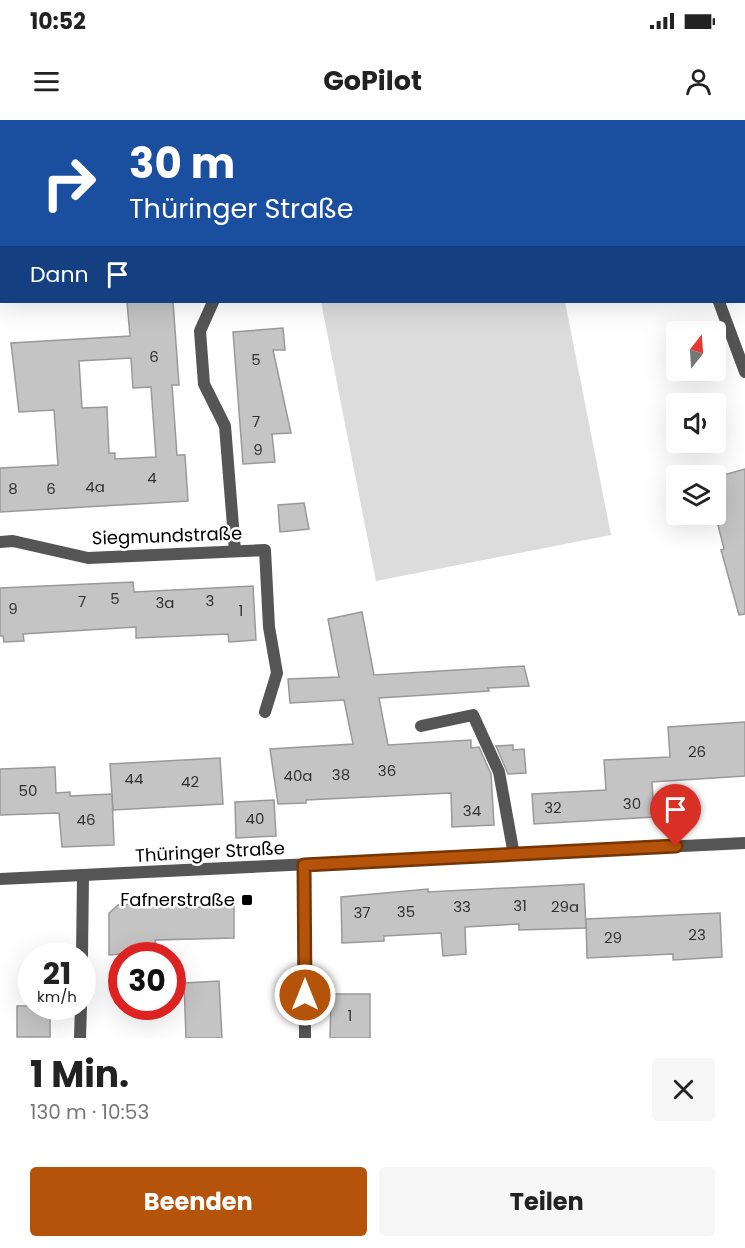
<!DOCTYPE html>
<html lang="de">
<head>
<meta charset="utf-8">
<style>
  body { margin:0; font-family:Poppins,sans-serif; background:#f6f6f6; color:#222; height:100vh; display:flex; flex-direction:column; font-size:22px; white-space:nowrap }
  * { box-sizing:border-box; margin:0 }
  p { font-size:20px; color:#767676 }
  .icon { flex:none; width:33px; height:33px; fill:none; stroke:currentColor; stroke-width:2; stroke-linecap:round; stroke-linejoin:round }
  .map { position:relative; height:918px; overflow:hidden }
  .details { display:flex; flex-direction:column; background:#fff; flex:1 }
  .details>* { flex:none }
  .banner { position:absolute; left:0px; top:0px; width:746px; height:183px; box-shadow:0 6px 24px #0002; background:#1a4fa0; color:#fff; overflow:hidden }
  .needle { width:39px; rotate:17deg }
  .fabs { position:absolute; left:666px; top:201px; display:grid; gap:12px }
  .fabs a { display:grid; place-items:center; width:60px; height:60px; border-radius:6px; background:#fff; box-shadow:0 6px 24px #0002; font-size:30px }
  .speed { position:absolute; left:18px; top:822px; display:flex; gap:12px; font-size:30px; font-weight:700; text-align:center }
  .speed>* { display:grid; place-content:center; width:78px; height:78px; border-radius:50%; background:#fff; box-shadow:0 6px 24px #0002; line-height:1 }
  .speed small { font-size:15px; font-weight:400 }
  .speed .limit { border:9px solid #d22; background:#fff; color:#111 }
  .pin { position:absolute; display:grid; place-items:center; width:51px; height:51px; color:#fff; margin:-62px -26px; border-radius:50% 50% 50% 0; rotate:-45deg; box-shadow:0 0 6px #0007 }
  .pin .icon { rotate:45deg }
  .me { position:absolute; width:66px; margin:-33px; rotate:0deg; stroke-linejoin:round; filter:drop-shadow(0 0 4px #0008) }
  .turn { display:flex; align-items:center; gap:21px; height:126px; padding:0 30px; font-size:27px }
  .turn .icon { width:78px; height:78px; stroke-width:2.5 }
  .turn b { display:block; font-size:42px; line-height:51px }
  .then { display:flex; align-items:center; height:57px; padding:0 30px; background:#0003; gap:12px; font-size:22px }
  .round { display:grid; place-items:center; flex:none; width:63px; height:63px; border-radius:6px; background:#f6f6f6 }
  .headline { display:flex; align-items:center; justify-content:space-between; height:102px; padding:0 30px }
  h1 { font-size:36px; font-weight:700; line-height:45px }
  .primary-button { display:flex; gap:12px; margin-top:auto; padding:12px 30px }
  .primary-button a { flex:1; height:69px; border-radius:6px; background:#b45309; color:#fff; font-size:24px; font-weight:700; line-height:69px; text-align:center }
  .primary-button a+a { background:#f6f6f6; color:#222 }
  .status { display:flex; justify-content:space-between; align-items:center; height:42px; padding:0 30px; background:#fff; direction:ltr }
  .status svg { height:16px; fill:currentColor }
  header { display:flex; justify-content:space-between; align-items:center; height:78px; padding:0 30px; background:#fff; font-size:27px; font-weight:700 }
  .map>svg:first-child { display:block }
  .green { fill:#dcdcdc }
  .building { fill:#c4c4c4; stroke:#999; stroke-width:1.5; fill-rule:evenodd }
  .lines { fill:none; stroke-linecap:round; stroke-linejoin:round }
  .service { stroke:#555; stroke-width:12 }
  .minor { stroke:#555; stroke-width:12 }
  .tertiary { stroke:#555; stroke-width:12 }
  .route-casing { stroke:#753606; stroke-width:15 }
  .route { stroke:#b45309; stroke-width:10 }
  .poi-dot { fill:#000; stroke:#fff; stroke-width:2 }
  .labels { text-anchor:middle; stroke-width:5; stroke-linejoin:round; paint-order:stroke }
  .number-label { font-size:15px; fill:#313131 }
  .street-label { font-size:18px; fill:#000; stroke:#fff }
  .poi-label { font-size:18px; fill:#000; stroke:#fff; text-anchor:end }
</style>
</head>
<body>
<div class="status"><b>10:52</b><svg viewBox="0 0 49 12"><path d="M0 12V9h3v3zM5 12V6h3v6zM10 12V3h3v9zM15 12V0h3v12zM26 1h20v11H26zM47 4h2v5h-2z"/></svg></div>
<header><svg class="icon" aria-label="menu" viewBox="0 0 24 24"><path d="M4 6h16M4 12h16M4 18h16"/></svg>GoPilot<svg class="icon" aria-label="person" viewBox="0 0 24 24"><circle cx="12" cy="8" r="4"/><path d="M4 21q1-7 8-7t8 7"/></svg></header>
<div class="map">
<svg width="745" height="918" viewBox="0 0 745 918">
  <rect width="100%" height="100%" fill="#fff"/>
  <path class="green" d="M321,182H565L611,415L376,461Z"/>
  <g class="building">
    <path d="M127,182H173L179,265H172L177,335H185L188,381L0,392V348L58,345L54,290L19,292L11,223L130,216ZM131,238L133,268L151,267L156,337L115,339V333H109L107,287L82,288L79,241Z"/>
    <path d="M283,208L285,230H273L291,313L272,314L275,342L243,344L233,212Z"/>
    <path d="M745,349V494L739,495L721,430L724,429L716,397V357Z"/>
    <path d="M304,383L309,409L280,412L278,385Z"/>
    <path d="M133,462L134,472L253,466L256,520L229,522L228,514L136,518V507L23,514L24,521L4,522L3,516H0V468Z"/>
    <path d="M362,492L374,555L524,546L529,566L488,568L489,571L379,578L388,625L471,620V628L479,627L491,654L494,705L452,707L451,673L306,680V683L278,684L270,629L353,624L344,580L290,583L288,559L339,557L328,499Z"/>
    <path d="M745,602V656L652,662L654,697L534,704L532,674L606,670L604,640L670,637L668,607Z"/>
    <path d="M513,625V630L524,629L526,653L508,654L496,626Z"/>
    <path d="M220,638L223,684L113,690L110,644Z"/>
    <path d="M55,647L56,673L70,672V676L112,674L114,725L62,727L59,693L0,695V649Z"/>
    <path d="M274,680L276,716L236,718L235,682Z"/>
    <path d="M584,764L586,808L519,810V804L465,807L466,834L443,836L441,813L384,816V821L342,823L341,777L428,769V772Z"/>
    <path d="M179,782L180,788L234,786V818L155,820L156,824H150V832L109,835V793L118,785Z"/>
    <path d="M720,793L722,837L673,840V834L587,838L586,799Z"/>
    <path d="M219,861L222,918H186L184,863Z"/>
    <path d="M331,874H370V918H330Z"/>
    <rect x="17" y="886" width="33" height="31"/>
  </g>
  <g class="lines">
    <path class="service" d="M421,606L473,595L499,652L514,735"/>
    <g class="minor">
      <path d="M40,2L42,0"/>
      <path d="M0,14H2"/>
      <path d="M744,21H745"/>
      <path d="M213,182L200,211L204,264L225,306L235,431"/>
      <path d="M719,182L745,252"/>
      <path d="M0,422L13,421L88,438L265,430L269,507L277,553L265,592"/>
      <path d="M304,745L305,918"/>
      <path d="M82,836L83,755"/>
      <path d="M80,918L81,886"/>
    </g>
    <path class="tertiary" d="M0,759L745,723"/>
  </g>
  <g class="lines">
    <g class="route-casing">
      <path id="route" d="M305,875L304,745L676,726"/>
    </g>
    <use href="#route" class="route"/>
  </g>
  <rect class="poi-dot" x="241" y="774" width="12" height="12" rx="3"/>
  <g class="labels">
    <g class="number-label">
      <text x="154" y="242">6</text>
      <text x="256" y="245">5</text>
      <text x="256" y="307">7</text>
      <text x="258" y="335">9</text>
      <text x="152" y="363">4</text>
      <text x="95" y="372">4a</text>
      <text x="13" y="374">8</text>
      <text x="51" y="374">6</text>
      <text x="115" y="484">5</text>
      <text x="210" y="486">3</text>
      <text x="82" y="487">7</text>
      <text x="165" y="488">3a</text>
      <text x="13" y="494">9</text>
      <text x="241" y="496">1</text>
      <text x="697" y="637">26</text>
      <text x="387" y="656">36</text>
      <text x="341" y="660">38</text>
      <text x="298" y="661">40a</text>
      <text x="134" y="664">44</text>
      <text x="190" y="667">42</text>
      <text x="28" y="676">50</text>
      <text x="632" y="689">30</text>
      <text x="553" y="693">32</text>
      <text x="472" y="696">34</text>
      <text x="255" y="704">40</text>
      <text x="86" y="705">46</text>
      <text x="520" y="791">31</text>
      <text x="462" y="792">33</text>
      <text x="565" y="792">29a</text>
      <text x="406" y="797">35</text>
      <text x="362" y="798">37</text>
      <text x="697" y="820">23</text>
      <text x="613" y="823">29</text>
      <text x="350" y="901">1</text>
    </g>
    <g class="street-label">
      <text transform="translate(167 416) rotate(-2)" y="6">Siegmundstraße</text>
      <text transform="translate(210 732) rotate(-3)" y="6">Thüringer Straße</text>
    </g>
    <g class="poi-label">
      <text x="235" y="786">Fafnerstraße</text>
    </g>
  </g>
</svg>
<div class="fabs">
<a><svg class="needle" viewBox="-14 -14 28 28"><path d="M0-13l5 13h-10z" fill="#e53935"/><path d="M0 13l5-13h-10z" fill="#767676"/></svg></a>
<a><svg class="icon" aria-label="sound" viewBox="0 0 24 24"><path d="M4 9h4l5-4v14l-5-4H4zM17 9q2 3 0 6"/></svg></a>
<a><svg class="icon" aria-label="layers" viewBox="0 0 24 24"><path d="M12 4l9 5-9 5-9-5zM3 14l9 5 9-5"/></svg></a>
</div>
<div class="speed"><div>21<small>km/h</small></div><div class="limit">30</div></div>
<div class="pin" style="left:676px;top:726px;background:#d93025"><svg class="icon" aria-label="arrive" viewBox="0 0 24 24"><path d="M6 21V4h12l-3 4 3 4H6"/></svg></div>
<svg class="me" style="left:305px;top:875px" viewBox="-20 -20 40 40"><circle r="17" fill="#b45309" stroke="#fff" stroke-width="3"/><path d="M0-11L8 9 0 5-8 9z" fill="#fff"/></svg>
<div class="banner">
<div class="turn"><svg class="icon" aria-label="right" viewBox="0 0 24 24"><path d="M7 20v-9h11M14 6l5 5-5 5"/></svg><div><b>30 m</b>Thüringer Straße</div></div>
<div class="then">Dann<svg class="icon" aria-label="arrive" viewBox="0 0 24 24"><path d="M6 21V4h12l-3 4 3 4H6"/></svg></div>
</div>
</div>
<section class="details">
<div class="headline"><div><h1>1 Min.</h1><p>130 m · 10:53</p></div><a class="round"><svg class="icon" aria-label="close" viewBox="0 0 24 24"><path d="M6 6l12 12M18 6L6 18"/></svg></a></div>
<div class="primary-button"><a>Beenden</a><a>Teilen</a></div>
</section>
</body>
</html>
